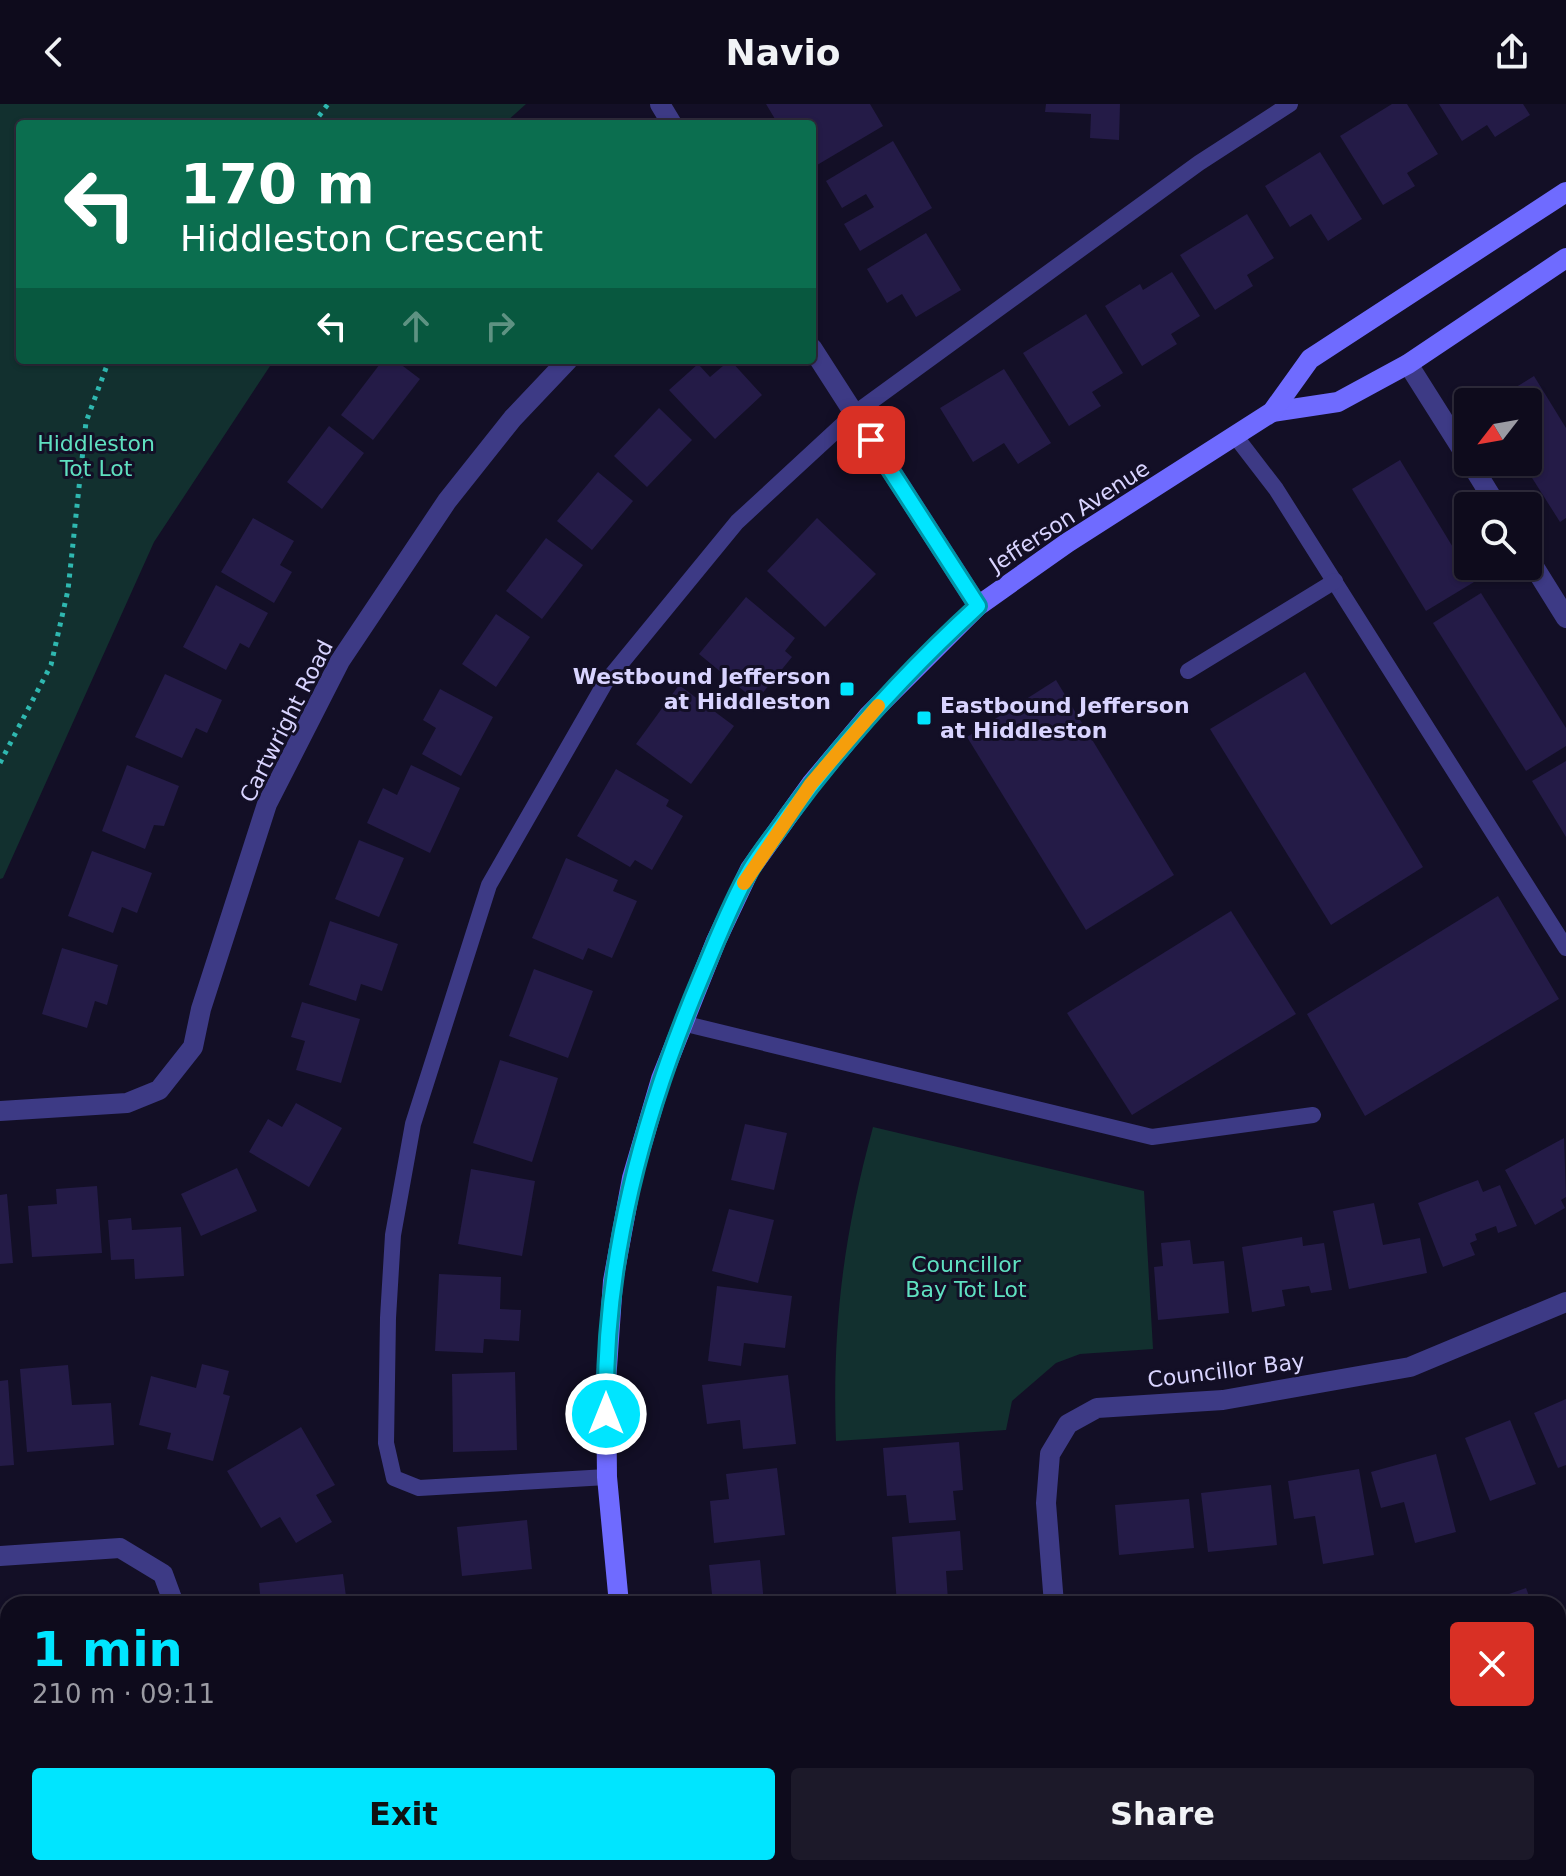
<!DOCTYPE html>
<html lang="en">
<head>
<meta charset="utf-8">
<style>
  body { margin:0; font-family:"DejaVu Sans",sans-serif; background:#1c1929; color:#f1f3f6; height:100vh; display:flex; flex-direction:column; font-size:30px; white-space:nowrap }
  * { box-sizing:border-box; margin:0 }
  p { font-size:26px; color:#9b9ba3 }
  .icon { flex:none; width:44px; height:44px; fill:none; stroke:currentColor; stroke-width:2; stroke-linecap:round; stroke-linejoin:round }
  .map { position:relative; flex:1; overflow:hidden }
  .side { position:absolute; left:0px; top:1492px; width:1566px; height:280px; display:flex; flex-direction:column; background:#0e0b1c; border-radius:24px 24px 0 0; box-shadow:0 2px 6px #0004,0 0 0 2px #2e2b3b }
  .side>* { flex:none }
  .hud { position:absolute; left:16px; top:16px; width:800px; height:244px; border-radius:8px; box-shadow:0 2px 6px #0004,0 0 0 2px #2e2b3b; background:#0b6e4f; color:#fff; overflow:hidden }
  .needle { width:52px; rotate:239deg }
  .controls { position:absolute; left:1454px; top:284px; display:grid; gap:16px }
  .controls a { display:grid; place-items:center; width:88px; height:88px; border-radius:8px; background:#0e0b1c; box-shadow:0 2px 6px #0004,0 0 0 2px #2e2b3b; font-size:40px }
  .pin { position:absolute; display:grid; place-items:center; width:68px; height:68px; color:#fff; margin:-34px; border-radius:16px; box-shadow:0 4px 12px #0006 }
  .me { position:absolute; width:88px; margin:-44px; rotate:0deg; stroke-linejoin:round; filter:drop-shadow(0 0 6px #0008) }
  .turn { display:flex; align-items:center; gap:28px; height:168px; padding:0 32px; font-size:36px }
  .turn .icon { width:104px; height:104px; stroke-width:2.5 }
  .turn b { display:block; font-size:56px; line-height:68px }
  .lanes { display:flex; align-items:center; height:76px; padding:0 32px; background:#0003; justify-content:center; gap:40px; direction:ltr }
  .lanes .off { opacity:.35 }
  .round { display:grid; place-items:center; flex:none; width:84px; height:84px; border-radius:8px; background:#1c1929 }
  .summary { display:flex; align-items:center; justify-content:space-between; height:136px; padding:0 32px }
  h1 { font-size:48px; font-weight:600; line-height:60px; color:#00e5ff }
  .cta { display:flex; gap:16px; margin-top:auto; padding:16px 32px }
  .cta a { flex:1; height:92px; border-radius:8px; background:#00e5ff; color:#111; font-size:32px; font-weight:600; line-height:92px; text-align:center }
  .cta a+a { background:#1c1929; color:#f1f3f6 }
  header { display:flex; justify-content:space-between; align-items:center; height:104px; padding:0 32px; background:#0e0b1c; font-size:36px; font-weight:600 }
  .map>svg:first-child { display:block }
  .green { fill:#12302f }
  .building { fill:#241b47 }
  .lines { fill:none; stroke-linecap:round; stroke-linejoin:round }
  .path { stroke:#2fb8b0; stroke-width:5; stroke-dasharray:4 6; stroke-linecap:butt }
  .lane { stroke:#3d3a85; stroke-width:16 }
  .street { stroke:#3d3a85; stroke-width:20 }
  .secondary { stroke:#6f6bff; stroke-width:20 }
  .route-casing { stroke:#0095a6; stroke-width:20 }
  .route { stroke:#00e5ff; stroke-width:14 }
  .slow { stroke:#f59e0b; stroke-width:14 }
  .poi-dot { fill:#00e5ff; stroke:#130f26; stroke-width:3 }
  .labels { text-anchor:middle; stroke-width:6; stroke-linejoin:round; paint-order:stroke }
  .park-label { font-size:22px; fill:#5fe0c0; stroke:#130f26 }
  .street-label { font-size:22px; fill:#d9d4ff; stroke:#130f26 }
  .poi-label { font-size:22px; font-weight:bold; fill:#d9d4ff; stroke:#130f26; text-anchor:end }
</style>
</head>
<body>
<header><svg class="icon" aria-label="back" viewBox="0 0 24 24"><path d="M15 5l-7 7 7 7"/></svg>Navio<svg class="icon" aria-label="share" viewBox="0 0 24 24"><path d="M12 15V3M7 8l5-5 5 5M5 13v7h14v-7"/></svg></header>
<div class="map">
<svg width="1566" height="1772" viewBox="0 0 1566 1772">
  <rect width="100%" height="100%" fill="#130f26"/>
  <g class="green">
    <path d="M0,0H526L504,20H20V256H274L154,438L3,774L0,775Z"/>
    <path d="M873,1023L1144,1087L1153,1245L1080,1250L1056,1259L1012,1297L1006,1326L836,1337C832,1222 843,1134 873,1023Z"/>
  </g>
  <g class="building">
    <path d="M766,0H870L883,22L812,64V20H778Z"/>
    <path d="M1046,0H1120L1119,36L1090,34L1091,10L1045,8Z"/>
    <path d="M1392,0H1407L1438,50L1407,69L1415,82L1383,101L1340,32Z"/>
    <path d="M1439,0H1523L1530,11L1495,33L1487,21L1462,37Z"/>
    <path d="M893,37L932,104L860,147L844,120L874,103L866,90L842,104L826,77Z"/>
    <path d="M1320,48L1362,115L1328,137L1311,110L1290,123L1265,82Z"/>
    <path d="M1247,110L1274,154L1247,171L1253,182L1215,206L1180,151Z"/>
    <path d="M926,129L961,186L916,213L902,190L887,199L867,165Z"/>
    <path d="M1172,168L1200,212L1171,230L1177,240L1142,262L1105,202L1140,180L1143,186Z"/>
    <path d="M1086,210L1123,269L1092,288L1101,302L1069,322L1023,249Z"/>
    <path d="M383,256H395L420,275L373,336L341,311Z"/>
    <path d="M730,256L762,291L715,335L669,286L698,260L710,273Z"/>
    <path d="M1004,265L1051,339L1018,360L1004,339L973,358L940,304Z"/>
    <path d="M1534,272L1566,324V414L1560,418L1522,358H1528V298H1492Z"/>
    <path d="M659,304L692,336L647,383L614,352Z"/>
    <path d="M329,322L364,349L322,405L287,378Z"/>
    <path d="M1400,356L1474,478L1426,507L1352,385Z"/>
    <path d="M598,368L633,397L592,446L557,417Z"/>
    <path d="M253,414L294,437L280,461L292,468L274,499L221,468Z"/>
    <path d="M817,414L876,470L825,523L767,467Z"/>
    <path d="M546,434L583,461L542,515L506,487Z"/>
    <path d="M216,481L268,509L249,544L240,539L226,566L183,543Z"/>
    <path d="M1481,489L1566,624V642L1526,667L1433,519Z"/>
    <path d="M746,493L795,534L785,547L792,553L756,597L699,550Z"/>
    <path d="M496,510L530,533L496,583L462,560Z"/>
    <path d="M1305,568L1423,763L1331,821L1210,625Z"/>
    <path d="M165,570L222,596L207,629L196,624L182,654L135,633Z"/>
    <path d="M1056,576L1174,771L1086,826L967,633Z"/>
    <path d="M679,581L734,622L691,680L636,640Z"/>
    <path d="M440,585L493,613L461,672L422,650L436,624L423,616Z"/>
    <path d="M1566,657V733L1532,677Z"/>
    <path d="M127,661L179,682L164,722L154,721L145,745L102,727Z"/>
    <path d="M411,661L460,684L430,749L367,719L383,684L397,691Z"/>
    <path d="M616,665L669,696L666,702L683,712L652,766L635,756L630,763L577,732Z"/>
    <path d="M359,736L404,754L379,813L335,795Z"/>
    <path d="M92,747L152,769L137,809L122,803L113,829L68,812Z"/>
    <path d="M566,754L618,776L613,787L637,797L612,854L588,844L583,856L532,834Z"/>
    <path d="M1498,792L1559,895L1365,1012L1307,910Z"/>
    <path d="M1231,807L1296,910L1132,1011L1067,909Z"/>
    <path d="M330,817L398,840L382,887L361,880L356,897L309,881Z"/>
    <path d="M62,844L118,861L107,901L95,897L87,924L42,910Z"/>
    <path d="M534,865L593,887L568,954L509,932Z"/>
    <path d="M302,898L360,915L341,979L296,966L305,937L291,933Z"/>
    <path d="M500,956L558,974L532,1058L473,1039Z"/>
    <path d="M296,999L342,1024L309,1083L249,1048L268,1015L282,1023Z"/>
    <path d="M745,1020L787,1029L774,1086L731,1076Z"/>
    <path d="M1564,1034L1566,1093L1561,1096L1565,1104L1535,1121L1505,1066Z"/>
    <path d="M237,1064L257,1107L201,1132L181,1090Z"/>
    <path d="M471,1065L535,1077L522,1152L458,1140Z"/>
    <path d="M1478,1076L1483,1088L1500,1081L1517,1122L1498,1129L1496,1122L1475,1130L1477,1136L1470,1139L1475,1151L1443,1163L1418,1099Z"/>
    <path d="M97,1082L102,1149L32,1153L28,1102L57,1100L56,1085Z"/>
    <path d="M7,1090L13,1159L0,1160V1091Z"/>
    <path d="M1374,1099L1383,1141L1420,1134L1427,1169L1349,1185L1333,1107Z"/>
    <path d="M729,1105L774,1116L758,1179L712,1167Z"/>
    <path d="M131,1114L132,1126L181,1123L184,1172L135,1175L134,1155L111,1156L108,1116Z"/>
    <path d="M1302,1133L1303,1142L1324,1139L1332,1186L1311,1189L1309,1182L1282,1186L1285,1202L1252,1208L1242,1143Z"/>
    <path d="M1190,1136L1193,1160L1224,1157L1229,1209L1158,1216L1154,1163L1163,1162L1161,1139Z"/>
    <path d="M439,1170L501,1173L500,1205L521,1206L519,1237L484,1235L483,1249L435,1247Z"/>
    <path d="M717,1182L792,1192L785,1244L744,1239L741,1262L708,1257Z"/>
    <path d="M202,1260L229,1267L223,1290L230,1292L213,1357L167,1345L171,1329L139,1321L151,1272L196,1284Z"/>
    <path d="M68,1261L72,1301L111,1299L114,1341L27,1348L20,1265Z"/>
    <path d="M515,1268L517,1346L453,1348L452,1270Z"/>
    <path d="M788,1271L796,1340L743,1345L740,1316L707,1320L702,1281Z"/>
    <path d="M8,1276L14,1361L0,1362V1277Z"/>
    <path d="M1566,1295V1361L1558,1364L1534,1309Z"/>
    <path d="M1510,1316L1536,1380L1490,1397L1465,1334Z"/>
    <path d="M301,1323L335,1381L316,1391L332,1418L296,1439L280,1413L261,1424L227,1367Z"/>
    <path d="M959,1338L963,1386L953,1387L956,1416L909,1419L906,1391L887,1392L883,1344Z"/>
    <path d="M1436,1350L1456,1428L1415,1439L1404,1398L1381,1404L1371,1368Z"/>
    <path d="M777,1364L785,1431L714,1439L710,1397L729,1395L726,1370Z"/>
    <path d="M1359,1365L1374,1451L1323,1460L1315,1412L1294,1415L1288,1377Z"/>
    <path d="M1271,1381L1277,1441L1208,1448L1201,1389Z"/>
    <path d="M1189,1395L1194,1444L1119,1451L1115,1401Z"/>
    <path d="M527,1416L532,1465L462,1472L457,1423Z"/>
    <path d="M960,1427L963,1466L946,1467L948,1496L897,1500L892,1433Z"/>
    <path d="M760,1456L764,1500H713L709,1461Z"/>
    <path d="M343,1470L347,1500H261L259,1479Z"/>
    <path d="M1526,1484L1532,1500H1481Z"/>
    <path d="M1564,1749L1566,1772H1499L1496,1764H1558V1751Z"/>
    <path d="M22,1764H98V1772H23Z"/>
    <path d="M495,1764H544L545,1772H496Z"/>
    <path d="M746,1764H796L797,1772H747Z"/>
  </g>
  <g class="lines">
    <g class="path">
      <path d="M313,20L328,0"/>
      <path d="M0,659L51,561L68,486L86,318L109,256"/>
    </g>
    <g class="lane">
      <path d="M1236,333L1276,385L1566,844"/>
      <path d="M1188,567L1335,477"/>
      <path d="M682,919L1152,1033L1313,1011"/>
      <path d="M607,1373L419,1384L394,1374L386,1339L388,1214L393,1131L413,1020L489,781L605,579L737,418L854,310L1199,59L1290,0"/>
    </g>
    <g class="street">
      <path d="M660,0L672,20"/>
      <path d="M812,244L978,502"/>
      <path d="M1408,260L1468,355"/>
      <path d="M1470,358L1497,402"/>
      <path d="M1528,453L1566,514"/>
      <path d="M0,1007L127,999L159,986L193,943L201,905L267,700L340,557L447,397L513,314L568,256"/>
      <path d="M0,1452L120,1444L163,1470L174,1500"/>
      <path d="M1054,1500L1046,1399L1050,1350L1068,1320L1097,1304L1223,1296L1410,1263L1566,1198"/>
      <path d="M1558,1648L1566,1645"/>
      <path d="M198,1764L199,1772"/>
      <path d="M1075,1764L1076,1772"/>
    </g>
    <g class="secondary">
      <path d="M1272,308L1338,298L1408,260L1566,154"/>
      <path d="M619,1500L607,1373L606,1278L613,1177L632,1074L661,975L716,837L750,765L811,680L869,611L978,502L1067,439L1272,308L1310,255L1566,88"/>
      <path d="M643,1764V1772"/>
    </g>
  </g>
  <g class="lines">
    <g class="route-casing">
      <path id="route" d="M606,1310C603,1157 643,1010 702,871C717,836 731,799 750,766C761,747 776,730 788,712C844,636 908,566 978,502L871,336"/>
    </g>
    <use href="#route" class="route"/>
    <path class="slow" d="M744,779L811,680L878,602"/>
  </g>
  <g class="poi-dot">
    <rect x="839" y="577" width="16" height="16" rx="4"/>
    <rect x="916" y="606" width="16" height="16" rx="4"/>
  </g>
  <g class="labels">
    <g class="park-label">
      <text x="96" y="347">Hiddleston<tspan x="96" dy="25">Tot Lot</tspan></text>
      <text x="966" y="1168">Councillor<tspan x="966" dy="25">Bay Tot Lot</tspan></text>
    </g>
    <g class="street-label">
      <text transform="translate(1069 412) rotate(-33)" y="8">Jefferson Avenue</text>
      <text transform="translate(286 617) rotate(-63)" y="8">Cartwright Road</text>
      <text transform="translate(1226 1266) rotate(-7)" y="8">Councillor Bay</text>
    </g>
    <g class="poi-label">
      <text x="831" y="580">Westbound Jefferson<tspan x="831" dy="25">at Hiddleston</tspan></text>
      <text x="940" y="609" text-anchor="start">Eastbound Jefferson<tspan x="940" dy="25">at Hiddleston</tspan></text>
    </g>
  </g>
</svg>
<div class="controls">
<a><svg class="needle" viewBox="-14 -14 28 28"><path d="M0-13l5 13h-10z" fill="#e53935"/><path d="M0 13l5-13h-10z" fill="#9b9ba3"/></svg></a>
<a><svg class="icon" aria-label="search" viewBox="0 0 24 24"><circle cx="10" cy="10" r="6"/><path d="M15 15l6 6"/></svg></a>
</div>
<div class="pin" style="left:871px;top:336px;background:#d93025"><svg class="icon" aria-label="arrive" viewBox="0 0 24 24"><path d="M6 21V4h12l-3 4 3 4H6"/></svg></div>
<svg class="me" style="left:606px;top:1310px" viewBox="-20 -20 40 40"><circle r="17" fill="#00e5ff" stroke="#fff" stroke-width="3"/><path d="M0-11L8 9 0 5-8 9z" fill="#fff"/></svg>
<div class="hud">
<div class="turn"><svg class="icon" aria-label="left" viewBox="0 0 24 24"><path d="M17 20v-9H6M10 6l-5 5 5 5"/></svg><div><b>170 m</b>Hiddleston Crescent</div></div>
<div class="lanes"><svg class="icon" aria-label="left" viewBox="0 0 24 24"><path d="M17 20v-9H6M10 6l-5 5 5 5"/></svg><svg class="icon off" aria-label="ahead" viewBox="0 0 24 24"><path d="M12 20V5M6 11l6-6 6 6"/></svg><svg class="icon off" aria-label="right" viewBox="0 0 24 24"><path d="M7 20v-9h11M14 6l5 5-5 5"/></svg></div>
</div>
<section class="side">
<div class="summary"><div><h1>1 min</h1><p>210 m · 09:11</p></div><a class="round" style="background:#d93025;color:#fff"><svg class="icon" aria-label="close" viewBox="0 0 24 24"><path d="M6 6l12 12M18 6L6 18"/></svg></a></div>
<div class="cta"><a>Exit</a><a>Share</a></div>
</section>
</div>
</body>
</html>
